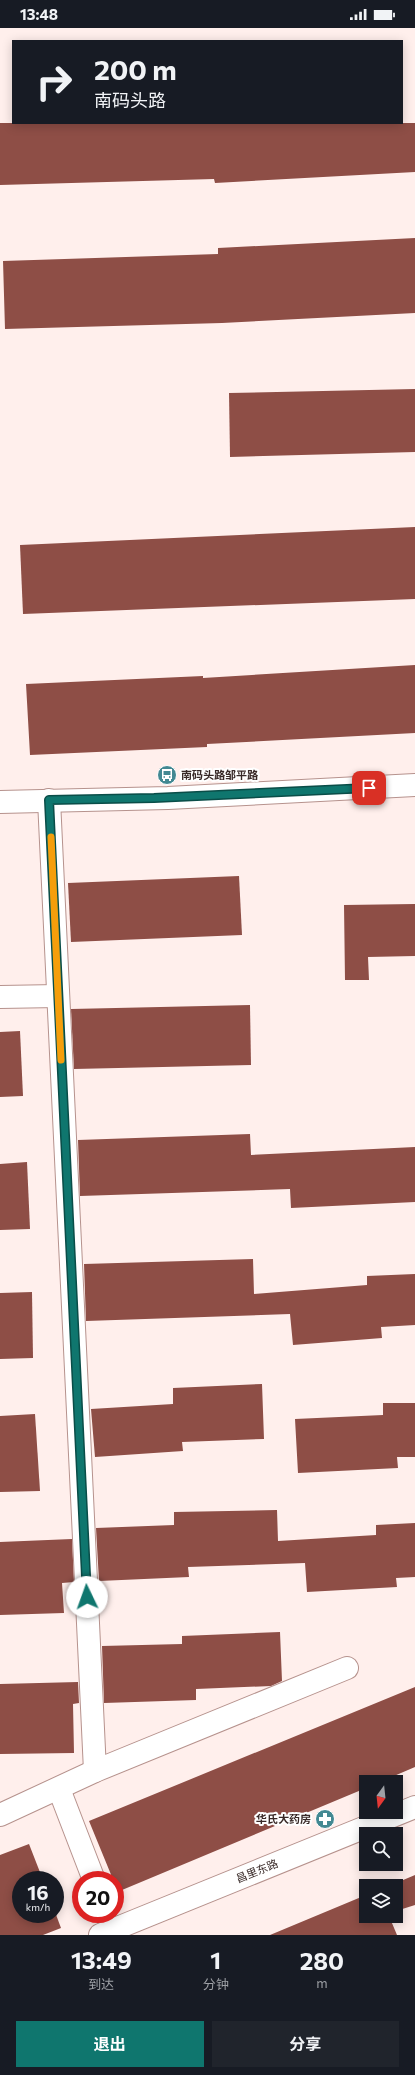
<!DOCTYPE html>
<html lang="zh">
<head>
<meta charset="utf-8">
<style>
  body { margin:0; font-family:Commissioner,"Noto Sans SC",sans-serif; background:#20242c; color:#f1f3f6; height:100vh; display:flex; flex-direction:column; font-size:15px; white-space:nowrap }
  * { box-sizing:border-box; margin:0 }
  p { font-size:13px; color:#9ea1a6 }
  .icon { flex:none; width:22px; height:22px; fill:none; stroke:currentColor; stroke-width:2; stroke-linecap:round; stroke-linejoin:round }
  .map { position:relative; height:1907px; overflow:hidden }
  .drawer { display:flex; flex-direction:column; background:#171b24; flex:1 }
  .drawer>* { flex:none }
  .hud { position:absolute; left:12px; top:12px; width:391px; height:84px; border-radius:0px; box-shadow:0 2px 10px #0003; background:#171b24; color:#f1f3f6; overflow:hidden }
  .needle { width:26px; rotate:195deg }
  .buttons { position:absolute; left:359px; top:1747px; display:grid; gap:8px }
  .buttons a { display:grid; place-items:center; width:44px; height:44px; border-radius:0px; background:#171b24; box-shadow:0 2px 10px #0003; font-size:20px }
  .speed { position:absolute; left:12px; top:1843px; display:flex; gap:8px; font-size:20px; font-weight:700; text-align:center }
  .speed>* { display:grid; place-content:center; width:52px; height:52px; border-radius:50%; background:#171b24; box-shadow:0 2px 10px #0003; line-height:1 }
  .speed small { font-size:10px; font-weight:400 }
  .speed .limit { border:6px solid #d22; background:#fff; color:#111 }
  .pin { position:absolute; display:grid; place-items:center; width:34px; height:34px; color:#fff; margin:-17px; border-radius:8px; box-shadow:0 2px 6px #0006 }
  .me { position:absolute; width:44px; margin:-22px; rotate:357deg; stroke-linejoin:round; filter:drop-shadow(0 0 3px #0008) }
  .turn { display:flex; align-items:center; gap:14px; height:84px; padding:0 16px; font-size:18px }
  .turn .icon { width:52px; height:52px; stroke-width:2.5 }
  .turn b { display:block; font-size:28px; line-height:34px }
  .eta { display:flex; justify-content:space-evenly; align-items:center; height:68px; text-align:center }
  .eta b { font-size:24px; font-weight:700; line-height:28px }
  .primary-button { display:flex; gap:8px; margin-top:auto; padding:8px 16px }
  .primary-button a { flex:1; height:46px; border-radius:0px; background:#0f766e; color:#fff; font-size:16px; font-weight:700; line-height:46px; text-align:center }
  .primary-button a+a { background:#20242c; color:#f1f3f6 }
  .status { display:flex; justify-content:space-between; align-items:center; height:28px; padding:0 20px; background:#171b24; direction:ltr }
  .status svg { height:11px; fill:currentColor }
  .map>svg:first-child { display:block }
  .building { fill:#8e4e46 }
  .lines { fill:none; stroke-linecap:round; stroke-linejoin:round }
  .minor-casing { stroke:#b6928d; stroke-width:24 }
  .minor { stroke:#fff; stroke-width:22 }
  .route-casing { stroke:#0a4d48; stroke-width:10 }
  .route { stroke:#0f766e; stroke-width:7 }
  .slow { stroke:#f59e0b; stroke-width:7 }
  .labels { text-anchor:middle; stroke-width:4; stroke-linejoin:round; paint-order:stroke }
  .poi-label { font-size:11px; font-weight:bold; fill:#382927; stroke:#fff; text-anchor:start }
  .street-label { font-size:11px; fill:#382927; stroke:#fff }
</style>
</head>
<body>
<div class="status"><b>13:48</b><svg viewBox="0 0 49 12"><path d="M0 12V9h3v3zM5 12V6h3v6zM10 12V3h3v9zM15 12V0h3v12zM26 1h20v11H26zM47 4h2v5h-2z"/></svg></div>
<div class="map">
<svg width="415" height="1907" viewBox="0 0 415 1907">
  <rect width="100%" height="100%" fill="#ffefec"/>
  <g class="building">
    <path d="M0,95H415V144L215,155L214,151L0,157Z"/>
    <path d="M415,210V285L222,295L5,301L3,233L218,226V220Z"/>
    <path d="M415,361V424L230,429L229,365Z"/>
    <path d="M415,499V571L23,586L20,517Z"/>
    <path d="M415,637V705L207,716V719L30,727L26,656L203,648V650Z"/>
    <path d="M239,848L242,907L71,914L68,855Z"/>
    <path d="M415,876V928L368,929L369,952H345L344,877Z"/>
    <path d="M250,977L251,1037L74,1041L71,981Z"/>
    <path d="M20,1003L23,1068L0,1069V1004Z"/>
    <path d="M250,1106L251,1127L415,1119V1174L291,1180L290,1161L80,1168L78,1112Z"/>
    <path d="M27,1134L30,1201L0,1202V1136Z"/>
    <path d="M253,1231L254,1266L367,1257V1248L415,1246V1297L381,1299L382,1310L293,1317L290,1286L86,1293L84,1236Z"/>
    <path d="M32,1264L33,1330L0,1331V1265Z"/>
    <path d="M262,1356L264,1411L182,1414L183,1423L95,1429L91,1381L173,1376V1360Z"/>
    <path d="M383,1375H415V1429H397L398,1440L298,1445L295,1391L383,1387Z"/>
    <path d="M35,1386L40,1463L0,1464V1388Z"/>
    <path d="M277,1482L278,1513L376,1507V1497L415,1495V1549L396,1550L397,1559L307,1564L305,1535L188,1539L189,1549L99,1553L96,1500L174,1497V1484Z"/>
    <path d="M72,1511L74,1554L62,1555L64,1585L0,1587V1514Z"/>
    <path d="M280,1604L282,1653L271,1658L196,1661V1672L104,1675L102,1618L182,1616V1608Z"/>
    <path d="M78,1654L79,1675L73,1676L74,1725L0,1726V1656Z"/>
    <path d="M415,1659V1739L380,1754H366V1760L122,1862L112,1849L89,1793Z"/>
    <path d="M29,1816L43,1852H21V1886H55V1884L61,1900L43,1907H0V1827Z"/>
    <path d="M415,1847V1877L396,1883V1858H389Z"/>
    <path d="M366,1867V1888H389L397,1907H270Z"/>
  </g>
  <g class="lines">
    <g class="minor-casing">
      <g id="minor">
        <path d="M49,772L95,1743"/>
        <path d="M0,774L168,770L415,757"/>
        <path d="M0,969L58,968"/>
        <path d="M59,1761L94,1852"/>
        <path d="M0,1787L95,1743L347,1640"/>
        <path d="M100,1907L415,1779"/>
      </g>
    </g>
    <use href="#minor" class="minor"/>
  </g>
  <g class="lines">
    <g class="route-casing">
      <path id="route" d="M87,1569L49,772L154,770L369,760"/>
    </g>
    <use href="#route" class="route"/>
    <path class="slow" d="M51,809L61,1032"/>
  </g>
  <defs>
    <g id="bus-disc" transform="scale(1)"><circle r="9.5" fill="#428892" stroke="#fff"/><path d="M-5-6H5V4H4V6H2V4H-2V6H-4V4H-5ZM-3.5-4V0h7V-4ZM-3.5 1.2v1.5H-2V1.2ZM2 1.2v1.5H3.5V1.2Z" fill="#fff"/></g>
    <g id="pharmacy-disc" transform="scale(1)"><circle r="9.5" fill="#428892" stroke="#fff"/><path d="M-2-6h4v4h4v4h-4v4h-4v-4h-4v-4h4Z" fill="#fff"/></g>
  </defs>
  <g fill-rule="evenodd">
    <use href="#bus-disc" x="167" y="747"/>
    <use href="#pharmacy-disc" x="325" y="1791"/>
  </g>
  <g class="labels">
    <g class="poi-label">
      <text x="181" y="751">南码头路邹平路</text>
      <text x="311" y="1795" text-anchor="end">华氏大药房</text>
    </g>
    <g class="street-label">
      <text transform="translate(257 1843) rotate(-22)" y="4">昌里东路</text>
    </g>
  </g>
</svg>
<div class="buttons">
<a><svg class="needle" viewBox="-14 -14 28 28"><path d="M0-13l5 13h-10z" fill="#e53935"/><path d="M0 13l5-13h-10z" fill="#9ea1a6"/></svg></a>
<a><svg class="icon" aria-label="search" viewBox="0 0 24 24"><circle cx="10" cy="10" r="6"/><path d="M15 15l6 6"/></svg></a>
<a><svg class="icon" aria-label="layers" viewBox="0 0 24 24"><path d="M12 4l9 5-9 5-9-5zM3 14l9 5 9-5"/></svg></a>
</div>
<div class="speed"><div>16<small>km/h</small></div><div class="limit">20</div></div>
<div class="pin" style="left:369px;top:760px;background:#d93025"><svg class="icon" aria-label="arrive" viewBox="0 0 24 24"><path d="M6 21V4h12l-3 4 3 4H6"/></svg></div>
<svg class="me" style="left:87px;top:1569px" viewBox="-20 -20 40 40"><circle r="19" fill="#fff"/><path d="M0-13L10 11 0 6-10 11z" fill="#0f766e"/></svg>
<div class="hud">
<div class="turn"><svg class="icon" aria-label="right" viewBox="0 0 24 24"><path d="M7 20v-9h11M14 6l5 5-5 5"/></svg><div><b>200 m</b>南码头路</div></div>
</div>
</div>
<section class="drawer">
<div class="eta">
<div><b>13:49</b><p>到达</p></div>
<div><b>1</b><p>分钟</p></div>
<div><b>280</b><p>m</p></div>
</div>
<div class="primary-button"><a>退出</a><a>分享</a></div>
</section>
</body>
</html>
